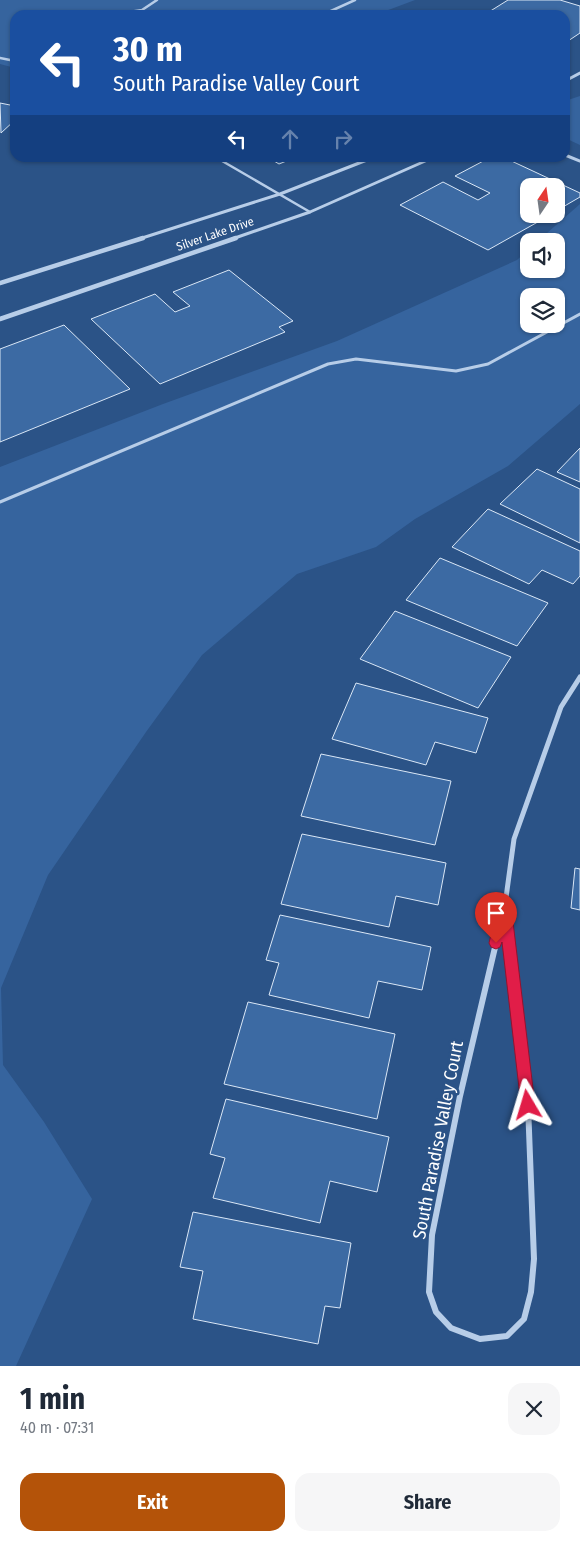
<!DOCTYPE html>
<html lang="en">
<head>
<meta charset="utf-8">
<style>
  body { margin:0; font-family:"Fira Sans Condensed",sans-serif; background:#f6f6f7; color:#1f2937; height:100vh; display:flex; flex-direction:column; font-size:19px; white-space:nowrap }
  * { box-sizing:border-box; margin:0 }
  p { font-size:16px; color:#747a83 }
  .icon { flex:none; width:28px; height:28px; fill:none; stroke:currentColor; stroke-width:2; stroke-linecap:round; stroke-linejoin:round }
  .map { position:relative; height:1366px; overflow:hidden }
  .sheet { display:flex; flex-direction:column; background:#fff; flex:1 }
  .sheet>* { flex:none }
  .hud { position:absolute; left:10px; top:10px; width:560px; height:152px; border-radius:15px; box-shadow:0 1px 4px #0004; background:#1a4fa0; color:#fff; overflow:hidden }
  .needle { width:32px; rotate:13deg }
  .fabs { position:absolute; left:520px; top:178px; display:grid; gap:10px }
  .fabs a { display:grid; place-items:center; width:45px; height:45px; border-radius:10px; background:#fff; box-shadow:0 1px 4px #0004; font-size:25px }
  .pin { position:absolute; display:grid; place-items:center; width:42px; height:42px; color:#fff; margin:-51px -21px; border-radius:50% 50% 50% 0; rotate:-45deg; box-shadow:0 0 5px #0007 }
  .pin .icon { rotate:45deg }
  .me { position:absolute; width:55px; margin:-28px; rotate:353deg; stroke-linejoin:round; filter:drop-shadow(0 0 4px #0008) }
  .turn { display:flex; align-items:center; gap:18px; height:105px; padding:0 20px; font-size:22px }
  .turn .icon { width:65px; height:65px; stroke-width:2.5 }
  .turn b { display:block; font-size:35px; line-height:42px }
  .lanes { display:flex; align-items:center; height:48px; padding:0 20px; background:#0003; justify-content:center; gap:25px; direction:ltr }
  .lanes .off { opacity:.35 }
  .round { display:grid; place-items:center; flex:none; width:52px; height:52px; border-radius:15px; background:#f6f6f7 }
  .summary { display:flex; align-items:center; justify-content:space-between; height:85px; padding:0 20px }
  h1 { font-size:30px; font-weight:700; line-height:38px }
  .button { display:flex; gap:10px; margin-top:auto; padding:10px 20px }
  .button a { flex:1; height:58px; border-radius:15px; background:#b45309; color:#fff; font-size:20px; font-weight:700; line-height:58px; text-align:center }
  .button a+a { background:#f6f6f7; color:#1f2937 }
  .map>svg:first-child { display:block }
  .green { fill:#36649e; fill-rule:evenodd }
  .building { fill:#3c6aa3; stroke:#dae7f6 }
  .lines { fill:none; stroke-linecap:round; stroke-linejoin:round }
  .lane-far1 { stroke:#b7cde8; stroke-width:2.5 }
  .lane { stroke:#b7cde8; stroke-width:3 }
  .street-far3 { stroke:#b7cde8; stroke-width:3 }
  .street-far2 { stroke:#b7cde8; stroke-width:4.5 }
  .street-far1 { stroke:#b7cde8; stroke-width:5 }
  .street { stroke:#b7cde8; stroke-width:6 }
  .route { fill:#e11d48; stroke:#92132f }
  .labels { text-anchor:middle; stroke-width:5; stroke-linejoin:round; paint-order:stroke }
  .far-street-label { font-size:12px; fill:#fff; stroke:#2b5387 }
  .near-street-label { font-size:18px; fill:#fff; stroke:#2b5387 }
</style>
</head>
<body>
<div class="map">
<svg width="580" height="1366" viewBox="0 0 580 1366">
  <rect width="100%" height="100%" fill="#2b5387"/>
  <g class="green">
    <path d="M0,0H415L375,15H15V68L0,64Z"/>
    <path d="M580,96V145L565,138V101Z"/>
    <path d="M580,204V404L508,466L415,519L376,547L297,574L202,655L146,732L48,875L1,988L3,1065L44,1122L92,1199L16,1366H0V467L163,404L337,341L517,260L529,249V269H556V241H538ZM529,296H556V324H529Z"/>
  </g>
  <g class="building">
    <path d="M508,0H560L580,6V33L565,43V15H484Z"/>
    <path d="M0,103L15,106V120L1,133Z"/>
    <path d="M269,158H294L279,164Z"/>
    <path d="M489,158H505L580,193V197L556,211V186H529V214H552L488,250L400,205L443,182L478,200L490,193L455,176Z"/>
    <path d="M229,270L293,321L279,327L285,332L160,384L91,319L155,294L175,312L190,306L173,292Z"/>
    <path d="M64,325L130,389L0,442V349Z"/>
    <path d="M580,448V482L557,472Z"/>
    <path d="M537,469L580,489V543L500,504Z"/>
    <path d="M488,509L580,551V576L573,584L542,570L529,584L452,547Z"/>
    <path d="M440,558L548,603L517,646L406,600Z"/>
    <path d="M395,611L511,657L478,708L360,659Z"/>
    <path d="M356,683L488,718L476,753L435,742L426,765L332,739Z"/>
    <path d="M321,754L451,781L435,845L301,816Z"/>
    <path d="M302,834L446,863L438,905L396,896L389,927L281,904Z"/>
    <path d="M575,868L580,869V910L571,908Z"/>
    <path d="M280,915L431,947L422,990L378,981L369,1018L269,995L279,963L266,960Z"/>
    <path d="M248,1002L395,1034L377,1119L224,1084Z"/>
    <path d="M226,1099L389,1137L377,1192L330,1181L320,1223L213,1198L225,1158L210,1154Z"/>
    <path d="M193,1212L351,1243L340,1308L325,1306L318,1344L193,1319L203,1271L180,1267Z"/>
  </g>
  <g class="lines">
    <g class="lane-far1">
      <path d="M110,15L142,10L157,0"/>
      <path d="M322,15L355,0"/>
      <path d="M0,58L15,61"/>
      <path d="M217,158L310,212"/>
    </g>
    <path class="lane" d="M0,502L328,364L356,359L456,371L488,364L580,314"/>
    <g class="street-far3">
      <path d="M565,81L580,73"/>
      <path d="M565,155L580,161"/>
      <path d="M139,239L280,194L372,158"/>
      <path d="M232,239L310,212L432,158"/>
    </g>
    <g class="street-far2">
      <path d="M0,283L143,238"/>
      <path d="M0,319L236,238"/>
    </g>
    <path class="street-far1" d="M505,905L514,839L561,707L580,677"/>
    <path class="street" d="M505,905L528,1105L534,1259L531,1292L524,1319L507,1336L480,1339L451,1328L436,1312L429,1292L432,1235L460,1096Z"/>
  </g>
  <path class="route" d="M505,899L509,901L511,905L535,1105L533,1110L528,1112L523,1110L521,1105L502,942L500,947L496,949L491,947L489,943L498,905L500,901Z"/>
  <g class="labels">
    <g class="far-street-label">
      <text transform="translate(215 234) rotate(-19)" y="4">Silver Lake Drive</text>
    </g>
    <g class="near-street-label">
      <text transform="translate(438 1140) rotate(-79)" y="6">South Paradise Valley Court</text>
    </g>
  </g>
</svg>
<div class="fabs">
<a><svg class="needle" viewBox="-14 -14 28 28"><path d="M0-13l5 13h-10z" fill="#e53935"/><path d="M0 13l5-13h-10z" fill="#747a83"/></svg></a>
<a><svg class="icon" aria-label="sound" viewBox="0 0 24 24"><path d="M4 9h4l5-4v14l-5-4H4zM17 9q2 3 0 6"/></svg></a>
<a><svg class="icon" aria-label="layers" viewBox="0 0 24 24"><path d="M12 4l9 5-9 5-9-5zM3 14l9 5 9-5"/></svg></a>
</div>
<div class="pin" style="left:496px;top:943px;background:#d93025"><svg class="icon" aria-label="arrive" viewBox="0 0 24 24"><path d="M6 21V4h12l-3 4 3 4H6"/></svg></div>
<svg class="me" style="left:528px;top:1105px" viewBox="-20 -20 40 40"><path d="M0-17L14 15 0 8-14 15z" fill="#e11d48" stroke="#fff" stroke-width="4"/></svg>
<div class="hud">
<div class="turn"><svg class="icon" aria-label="left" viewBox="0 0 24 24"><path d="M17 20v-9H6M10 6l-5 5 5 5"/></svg><div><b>30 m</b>South Paradise Valley Court</div></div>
<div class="lanes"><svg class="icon" aria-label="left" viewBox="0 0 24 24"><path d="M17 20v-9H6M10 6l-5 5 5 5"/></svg><svg class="icon off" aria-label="ahead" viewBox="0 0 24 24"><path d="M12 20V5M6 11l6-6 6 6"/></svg><svg class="icon off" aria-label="right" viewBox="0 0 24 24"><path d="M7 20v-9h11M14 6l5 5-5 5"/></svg></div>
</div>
</div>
<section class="sheet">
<div class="summary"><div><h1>1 min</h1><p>40 m · 07:31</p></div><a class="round"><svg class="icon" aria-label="close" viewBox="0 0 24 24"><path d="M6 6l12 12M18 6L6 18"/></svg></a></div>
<div class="button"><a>Exit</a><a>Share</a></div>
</section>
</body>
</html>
